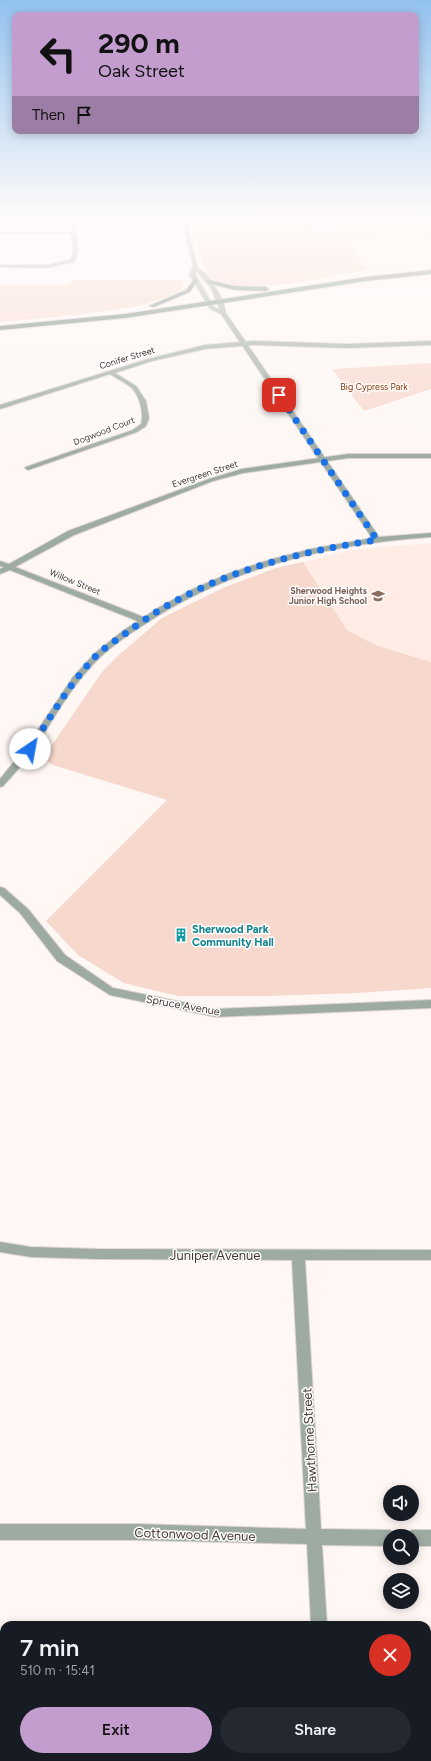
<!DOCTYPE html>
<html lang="en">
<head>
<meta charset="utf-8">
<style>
  body { margin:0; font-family:Figtree,sans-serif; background:#242831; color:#f1f3f6; height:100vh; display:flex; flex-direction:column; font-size:15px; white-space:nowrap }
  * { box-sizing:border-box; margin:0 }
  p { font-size:13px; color:#9ea1a6 }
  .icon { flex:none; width:22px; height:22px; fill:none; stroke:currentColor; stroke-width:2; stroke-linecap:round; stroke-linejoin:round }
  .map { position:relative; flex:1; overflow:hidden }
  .panel { position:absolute; left:0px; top:1621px; width:431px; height:140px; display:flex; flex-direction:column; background:#171b24; border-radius:12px 12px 0 0; box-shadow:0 2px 10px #0003 }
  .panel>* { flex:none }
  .hud { position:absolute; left:12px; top:12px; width:407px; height:122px; border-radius:8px; box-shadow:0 2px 10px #0003; background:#c49dcf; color:#111; overflow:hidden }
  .tools { position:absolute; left:383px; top:1485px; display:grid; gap:8px }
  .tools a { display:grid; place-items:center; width:36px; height:36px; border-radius:50%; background:#171b24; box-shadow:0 2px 10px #0003; font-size:20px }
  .pin { position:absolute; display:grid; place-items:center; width:34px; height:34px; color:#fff; margin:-17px; border-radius:8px; box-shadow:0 2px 6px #0006 }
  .me { position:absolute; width:44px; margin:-22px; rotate:33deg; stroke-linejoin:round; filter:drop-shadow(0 0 3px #0008) }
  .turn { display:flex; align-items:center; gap:14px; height:84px; padding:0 20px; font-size:18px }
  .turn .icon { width:52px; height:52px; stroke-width:2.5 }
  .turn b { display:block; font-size:28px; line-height:34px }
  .then { display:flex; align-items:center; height:38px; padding:0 20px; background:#0003; gap:8px; font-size:15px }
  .round { display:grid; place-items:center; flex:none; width:42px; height:42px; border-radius:21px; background:#242831 }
  .headline { display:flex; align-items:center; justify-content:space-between; height:68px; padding:0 20px }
  h1 { font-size:24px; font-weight:600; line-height:30px }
  .button { display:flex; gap:8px; margin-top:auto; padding:8px 20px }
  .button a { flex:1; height:46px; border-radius:24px; background:#c49dcf; color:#111; font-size:16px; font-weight:600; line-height:46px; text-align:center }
  .button a+a { background:#242831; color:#f1f3f6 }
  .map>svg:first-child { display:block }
  .built { fill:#feece5 }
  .green { fill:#f7d8cc }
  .water { fill:#b4d8fa }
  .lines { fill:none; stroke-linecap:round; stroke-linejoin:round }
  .minor-casing { stroke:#ddd4d1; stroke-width:2 }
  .tertiary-casing { stroke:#ddd4d1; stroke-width:2 }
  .secondary-casing { stroke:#ddd4d1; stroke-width:2 }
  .minor { fill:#9eaba2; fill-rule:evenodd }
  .tertiary { fill:#9eaba2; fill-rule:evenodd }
  .secondary { fill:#728578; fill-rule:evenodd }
  .route { stroke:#1a73e8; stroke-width:7; stroke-dasharray:0 12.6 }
  .labels { text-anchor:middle; stroke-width:3; stroke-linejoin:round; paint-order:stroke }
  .far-street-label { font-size:9px; fill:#453732; stroke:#fff }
  .far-park-label { font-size:9px; fill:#8b3200; stroke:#fff }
  .far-education-label { font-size:9px; font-weight:bold; fill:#785e54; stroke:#fff; text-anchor:end }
  .culture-label { font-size:11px; font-weight:bold; fill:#0d838f; stroke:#fff; text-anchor:start }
  .street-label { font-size:11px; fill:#453732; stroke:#fff }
  .near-street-label { font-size:13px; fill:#453732; stroke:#fff }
</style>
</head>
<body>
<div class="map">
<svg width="431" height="1761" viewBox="0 0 431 1761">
  <rect width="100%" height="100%" fill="#fef7f4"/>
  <g class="built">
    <path d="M418,231L431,243V265L366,270L336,236Z"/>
    <path d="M431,543V662L375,645L347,630L303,562L351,550Z"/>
  </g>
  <g class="green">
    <path d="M200,217H431V243L417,231L341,237L365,266L367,269L366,270C334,275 235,299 211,278C205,272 202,261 199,253C195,238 189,230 200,217Z"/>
    <path d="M72,280H184L182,288L175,295L139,306L76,315L0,322V285H67Z"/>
    <path d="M431,363V389L364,411L332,369Z"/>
    <path d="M303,562L347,630L375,645L431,662V988L357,993L268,996H178L124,983L78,955L46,921L167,800L53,765L43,758L102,672L120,654L162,618L225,587L276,568Z"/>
  </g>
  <path class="water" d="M320,217H429L413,222L365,223L326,229H316L309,224L312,220Z"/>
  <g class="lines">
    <g class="minor-casing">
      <g id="minor">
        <path d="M75,217H79C71,232 83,248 74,262L46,268L0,267V265H46L70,260L73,251L71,234H0V232H71L72,222Z"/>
        <path d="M253,341L348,344L431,341V345L348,348L253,345L205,349L152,361L115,373L136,386L146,401L149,418L146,426L137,432L28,470L25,468L26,467L133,430L141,424C144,413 140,397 132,388C126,383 117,379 110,374L0,409V405L148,359L205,345Z"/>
        <path d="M348,454H431V458H348L243,473L213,481L74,535L15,567L146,618V622H140L10,570L0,574V569L4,567L0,566V561L9,564L68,531L209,479L242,469Z"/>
        <path d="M0,887L4,888L28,909L65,955L113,988L216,1009L431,1000V1008L216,1017L110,995L57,961L20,913L0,895Z"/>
        <path d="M0,1242L31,1247L97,1249L431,1250V1260H305L321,1529L390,1530L395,1533L397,1536H390V1546L322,1545L327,1625H311L307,1544L137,1540H0V1524H137L306,1529L292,1260L97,1259L31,1257L0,1252Z"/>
        <path d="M412,1530H431V1546H412V1536H405L407,1533Z"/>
        <rect x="317" y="1757" width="18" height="4"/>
      </g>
    </g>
    <g class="tertiary-casing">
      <path id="tertiary" d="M190,217H194L188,229L197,267L207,275L216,288L223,301L226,313L379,537L431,533V537C330,544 231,567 145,624C125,637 105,650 89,669C68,692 53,720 36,746C26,761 15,773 3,786L0,787V779L27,746L73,677L95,653L124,630L158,608L193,589L230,573L269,560L311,549L372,538L221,314L210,309L189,274L193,266L184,229ZM196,271L211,288L220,310L214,307L195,274Z"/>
    </g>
    <g class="secondary-casing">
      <g id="secondary">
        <path d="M431,270V274L366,281L125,318L0,330V326L125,314L366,277Z"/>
        <path d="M195,278L198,280L190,292L154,307L149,306L186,290Z"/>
        <path d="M209,280L235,286L266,287L269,289L266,291L235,290L207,283Z"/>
      </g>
    </g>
    <use href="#minor" class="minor"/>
    <use href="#tertiary" class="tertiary"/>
    <use href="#secondary" class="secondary"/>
  </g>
  <linearGradient id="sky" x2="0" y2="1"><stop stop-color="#93c2ef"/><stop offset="0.47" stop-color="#fffbfa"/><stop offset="1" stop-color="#fffbfa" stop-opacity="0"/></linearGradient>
  <rect width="431" height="463" fill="url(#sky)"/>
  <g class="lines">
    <path class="route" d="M30,749C50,718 68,686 93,659C103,648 117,640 129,631C201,576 290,553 377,540L279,395"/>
  </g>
  <defs>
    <g id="school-bare" transform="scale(1.08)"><path d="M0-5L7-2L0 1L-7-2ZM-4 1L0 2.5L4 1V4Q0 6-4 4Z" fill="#8d6e63" stroke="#fff" stroke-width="2.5" paint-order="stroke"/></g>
    <g id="building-bare" transform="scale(1.08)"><path d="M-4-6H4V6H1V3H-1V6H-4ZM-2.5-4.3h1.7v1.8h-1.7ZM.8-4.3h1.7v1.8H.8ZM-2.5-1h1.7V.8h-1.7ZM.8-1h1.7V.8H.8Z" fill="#0f9aa8" stroke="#fff" stroke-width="2.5" paint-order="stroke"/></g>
  </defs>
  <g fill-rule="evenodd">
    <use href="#school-bare" x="378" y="596"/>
    <use href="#building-bare" x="181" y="935"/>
  </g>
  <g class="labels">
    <g class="far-street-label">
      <text transform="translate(127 358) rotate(-17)" y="3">Conifer Street</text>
      <text transform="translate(104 431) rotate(-21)" y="3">Dogwood Court</text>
      <text transform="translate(205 474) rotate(-18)" y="3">Evergreen Street</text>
      <text transform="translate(75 582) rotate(22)" y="3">Willow Street</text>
    </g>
    <g class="far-park-label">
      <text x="374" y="390">Big Cypress Park</text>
    </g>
    <g class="far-education-label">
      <text x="367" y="594">Sherwood Heights<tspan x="367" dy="10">Junior High School</tspan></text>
    </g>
    <g class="culture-label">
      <text x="192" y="933">Sherwood Park<tspan x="192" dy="13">Community Hall</tspan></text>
    </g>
    <g class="street-label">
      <text transform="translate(183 1005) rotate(10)" y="4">Spruce Avenue</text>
    </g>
    <g class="near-street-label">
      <text x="215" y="1260">Juniper Avenue</text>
      <text transform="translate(309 1440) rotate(-93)" y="5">Hawthorne Street</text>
      <text transform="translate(195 1534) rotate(2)" y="5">Cottonwood Avenue</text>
    </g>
  </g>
</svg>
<div class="tools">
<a><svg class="icon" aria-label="sound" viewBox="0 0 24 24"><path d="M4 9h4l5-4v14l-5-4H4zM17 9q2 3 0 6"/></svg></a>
<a><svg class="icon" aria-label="search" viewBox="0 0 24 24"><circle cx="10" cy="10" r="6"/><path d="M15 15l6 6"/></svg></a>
<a><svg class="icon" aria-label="layers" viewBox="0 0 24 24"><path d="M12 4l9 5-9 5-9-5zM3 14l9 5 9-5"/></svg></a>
</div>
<div class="pin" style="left:279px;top:395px;background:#d93025"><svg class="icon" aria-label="arrive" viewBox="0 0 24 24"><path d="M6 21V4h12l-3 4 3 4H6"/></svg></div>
<svg class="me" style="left:30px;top:749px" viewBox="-20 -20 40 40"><circle r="19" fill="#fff"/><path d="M0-13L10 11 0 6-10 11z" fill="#1a73e8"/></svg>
<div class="hud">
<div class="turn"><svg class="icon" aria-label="left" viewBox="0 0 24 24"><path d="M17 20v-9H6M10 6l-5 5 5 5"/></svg><div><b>290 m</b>Oak Street</div></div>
<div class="then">Then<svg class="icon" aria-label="arrive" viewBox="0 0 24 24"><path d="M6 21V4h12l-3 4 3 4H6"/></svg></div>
</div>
<section class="panel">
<div class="headline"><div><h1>7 min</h1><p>510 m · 15:41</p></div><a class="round" style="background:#d93025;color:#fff"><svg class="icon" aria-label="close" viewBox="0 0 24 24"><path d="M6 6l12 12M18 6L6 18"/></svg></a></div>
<div class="button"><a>Exit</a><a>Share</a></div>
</section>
</div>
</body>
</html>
